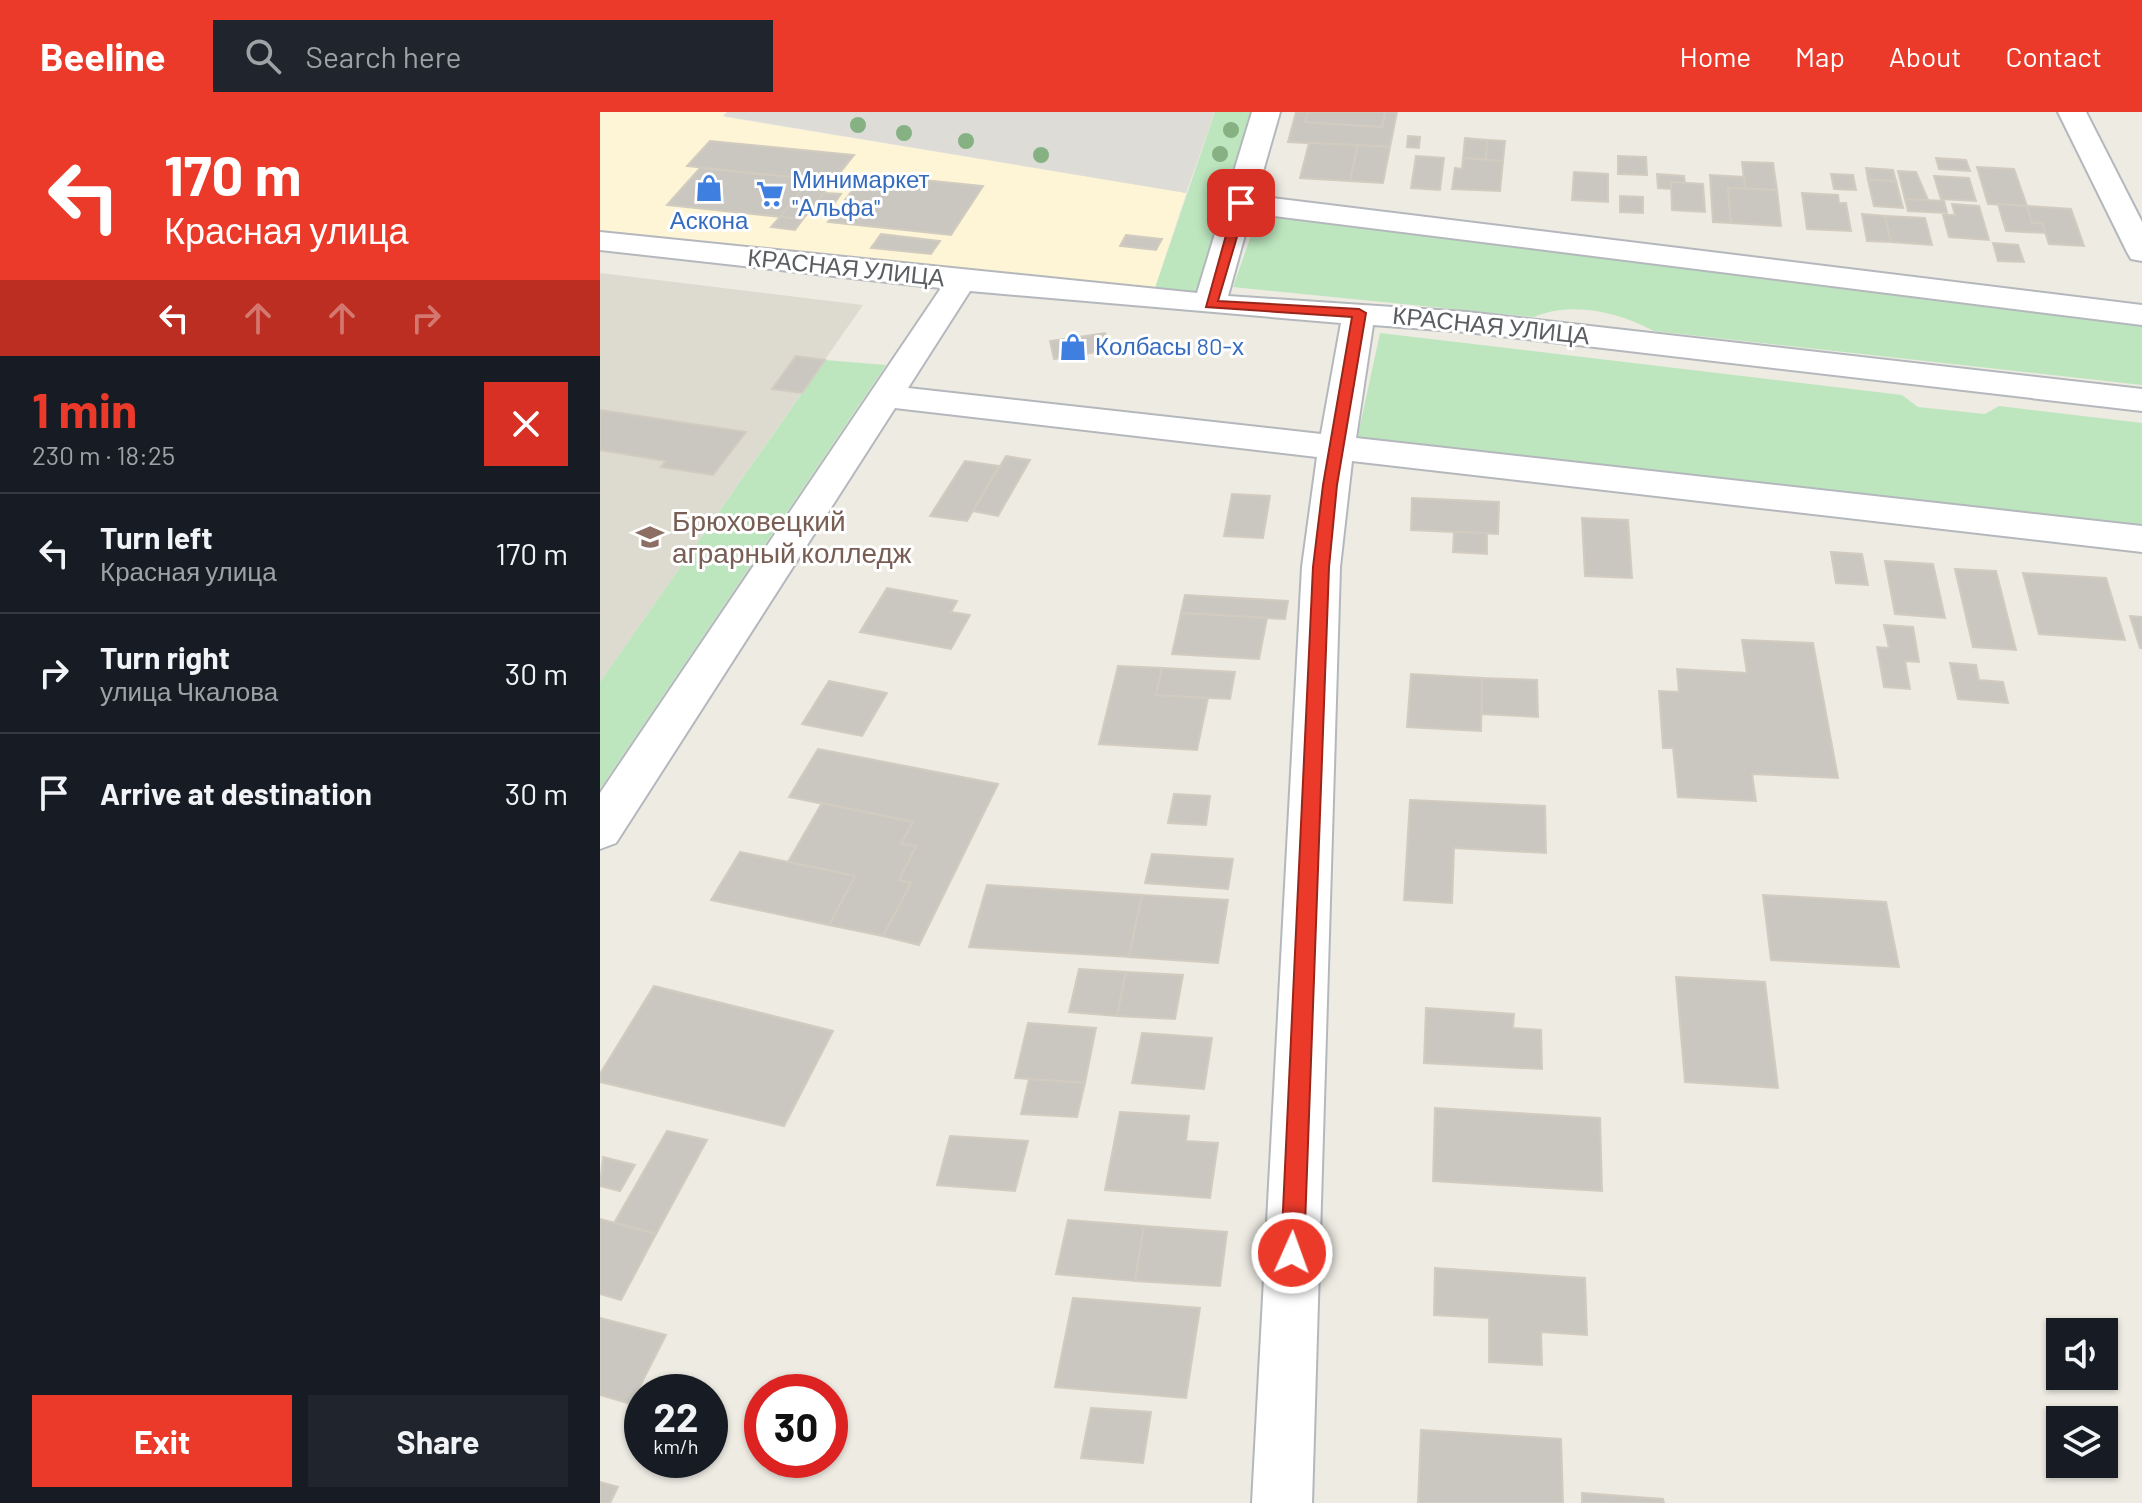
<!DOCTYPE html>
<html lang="en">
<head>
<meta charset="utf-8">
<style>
  body { margin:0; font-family:Barlow,sans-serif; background:#20242c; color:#f1f3f6; height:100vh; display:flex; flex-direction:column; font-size:30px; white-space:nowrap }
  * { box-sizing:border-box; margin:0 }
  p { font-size:26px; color:#9ea1a6 }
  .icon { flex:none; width:44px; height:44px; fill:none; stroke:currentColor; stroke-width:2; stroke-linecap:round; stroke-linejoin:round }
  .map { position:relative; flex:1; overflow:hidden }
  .sheet { display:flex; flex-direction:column; background:#171b24; width:600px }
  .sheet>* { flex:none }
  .top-card { background:#eb3a2a; color:#fff; overflow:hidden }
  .buttons { position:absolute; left:1446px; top:1206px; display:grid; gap:16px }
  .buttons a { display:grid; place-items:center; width:72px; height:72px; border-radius:0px; background:#171b24; box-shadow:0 2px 6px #0004; font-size:40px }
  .speed { position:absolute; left:24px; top:1262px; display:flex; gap:16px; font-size:40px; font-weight:700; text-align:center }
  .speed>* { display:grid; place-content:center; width:104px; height:104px; border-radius:50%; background:#171b24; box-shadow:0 2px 6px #0004; line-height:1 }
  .speed small { font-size:20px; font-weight:400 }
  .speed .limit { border:12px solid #d22; background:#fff; color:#111 }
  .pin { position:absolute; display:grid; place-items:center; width:68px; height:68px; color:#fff; margin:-34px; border-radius:16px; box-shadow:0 4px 12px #0006 }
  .me { position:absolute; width:88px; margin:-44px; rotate:2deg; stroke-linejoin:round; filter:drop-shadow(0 0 6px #0008) }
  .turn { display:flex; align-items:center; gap:28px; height:168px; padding:0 32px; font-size:36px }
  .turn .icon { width:104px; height:104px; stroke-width:2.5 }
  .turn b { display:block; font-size:56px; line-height:68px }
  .lanes { display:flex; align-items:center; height:76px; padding:0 32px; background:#0003; justify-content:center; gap:40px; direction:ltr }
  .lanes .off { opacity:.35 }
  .round { display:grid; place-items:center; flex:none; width:84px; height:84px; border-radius:0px; background:#20242c }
  .head { display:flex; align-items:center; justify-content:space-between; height:136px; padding:0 32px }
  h1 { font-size:48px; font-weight:700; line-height:60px; color:#eb3a2a }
  .cta { display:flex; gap:16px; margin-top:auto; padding:16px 32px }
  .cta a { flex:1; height:92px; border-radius:0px; background:#eb3a2a; color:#fff; font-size:32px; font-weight:700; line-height:92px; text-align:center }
  .cta a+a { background:#20242c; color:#f1f3f6 }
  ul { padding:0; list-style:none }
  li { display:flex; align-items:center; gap:24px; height:120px; padding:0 32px; border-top:2px solid #363941 }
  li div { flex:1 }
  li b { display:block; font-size:30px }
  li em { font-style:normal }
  header { display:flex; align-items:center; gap:48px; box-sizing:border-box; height:112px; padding:0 40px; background:#eb3a2a; color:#fff }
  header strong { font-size:38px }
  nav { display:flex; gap:44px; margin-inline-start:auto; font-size:28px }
  .search { width:560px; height:72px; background:#20242c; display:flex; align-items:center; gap:20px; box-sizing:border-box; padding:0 28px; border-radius:0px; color:#9ea1a6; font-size:30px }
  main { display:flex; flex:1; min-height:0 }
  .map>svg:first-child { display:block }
  .commercial { fill:#fef5d6 }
  .industrial { fill:#dedcd6 }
  .education { fill:#dddad0 }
  .green { fill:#bde6be }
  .building { fill:#cac7c1; stroke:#d2ccc0; stroke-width:2 }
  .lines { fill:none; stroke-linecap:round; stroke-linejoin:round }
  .minor-casing { stroke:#b4b8bd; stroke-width:4 }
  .minor { fill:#fff; fill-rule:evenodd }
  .tree { fill:#86b183 }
  .route { fill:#eb3a2a; stroke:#99261b; stroke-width:2 }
  .labels { text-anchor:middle; stroke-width:6; stroke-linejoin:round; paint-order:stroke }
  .far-shop-label { font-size:24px; fill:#366cbe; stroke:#fff; text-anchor:start }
  .far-street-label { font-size:24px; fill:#5a5e63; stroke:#fff }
  .education-label { font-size:28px; fill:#785e54; stroke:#fff; text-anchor:start }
</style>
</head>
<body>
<header>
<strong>Beeline</strong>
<div class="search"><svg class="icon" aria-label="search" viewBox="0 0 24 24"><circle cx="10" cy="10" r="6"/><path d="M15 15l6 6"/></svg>Search here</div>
<nav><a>Home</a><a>Map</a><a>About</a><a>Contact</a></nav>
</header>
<main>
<section class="sheet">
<div class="top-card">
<div class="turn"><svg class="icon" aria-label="left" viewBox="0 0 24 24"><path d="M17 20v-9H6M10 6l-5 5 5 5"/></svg><div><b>170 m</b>Красная улица</div></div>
<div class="lanes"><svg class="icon" aria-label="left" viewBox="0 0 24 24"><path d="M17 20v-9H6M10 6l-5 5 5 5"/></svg><svg class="icon off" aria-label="ahead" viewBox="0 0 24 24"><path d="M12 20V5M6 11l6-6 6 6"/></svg><svg class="icon off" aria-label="ahead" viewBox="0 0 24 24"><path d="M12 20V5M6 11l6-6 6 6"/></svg><svg class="icon off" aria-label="right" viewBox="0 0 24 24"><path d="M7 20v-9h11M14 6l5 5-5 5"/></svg></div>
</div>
<div class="head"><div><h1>1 min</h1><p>230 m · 18:25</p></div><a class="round" style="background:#d93025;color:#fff"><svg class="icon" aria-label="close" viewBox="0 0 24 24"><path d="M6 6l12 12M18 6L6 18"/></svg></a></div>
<ul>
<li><svg class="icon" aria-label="left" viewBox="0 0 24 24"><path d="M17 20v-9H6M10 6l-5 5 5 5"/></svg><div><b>Turn left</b><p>Красная улица</p></div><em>170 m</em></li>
<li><svg class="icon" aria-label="right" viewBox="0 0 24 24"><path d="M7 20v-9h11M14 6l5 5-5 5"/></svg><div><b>Turn right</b><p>улица Чкалова</p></div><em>30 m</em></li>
<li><svg class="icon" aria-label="arrive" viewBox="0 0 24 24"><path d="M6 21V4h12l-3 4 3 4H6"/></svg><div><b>Arrive at destination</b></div><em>30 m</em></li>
</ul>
<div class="cta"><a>Exit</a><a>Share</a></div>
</section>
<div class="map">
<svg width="1542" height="1391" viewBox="0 0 1542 1391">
  <rect width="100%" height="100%" fill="#edebe2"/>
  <path class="commercial" d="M0,0H127L124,5L586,81L554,179L0,121Z"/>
  <path class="industrial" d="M127,0H615L586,81L123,4Z"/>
  <path class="education" d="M0,161L263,193L0,570Z"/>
  <g class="green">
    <path d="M615,0H654L597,183L554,179Z"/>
    <path d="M659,101L1542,211V273L1054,219C1018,200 971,189 934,205L633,175Z"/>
    <path d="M780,221L1302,283L1318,295L1385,302L1399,294L1542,311V415L757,328Z"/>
    <path d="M225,248L286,253L0,677V570Z"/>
  </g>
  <g class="building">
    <path d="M696,0H708L705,10L782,15L785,0H797L790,35L688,30Z"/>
    <path d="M708,0H785L782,15L705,10Z"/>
    <path d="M808,24L820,25L819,36L807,35Z"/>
    <path d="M865,26L887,28L886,48L863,46Z"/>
    <path d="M887,28L905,29L903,49L886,48Z"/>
    <path d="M110,29L254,43L203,107L180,105L210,67L87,54Z"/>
    <path d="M709,31L758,33L750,69L700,66Z"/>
    <path d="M758,33L790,35L783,71L750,69Z"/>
    <path d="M816,44L844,46L840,78L811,76Z"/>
    <path d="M1018,44L1046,45L1047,63L1018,62Z"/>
    <path d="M863,46L903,49L900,79L852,77L855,56L862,57Z"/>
    <path d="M1336,46L1366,48L1370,59L1339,57Z"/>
    <path d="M1142,50L1173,51L1177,78L1145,77Z"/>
    <path d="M1377,55L1414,57L1427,94L1388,92Z"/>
    <path d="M100,56L210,67L180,105L67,93Z"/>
    <path d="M1266,56L1293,58L1296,69L1268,68Z"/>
    <path d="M1298,59L1316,60L1328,88L1305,87Z"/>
    <path d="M974,60L1008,62V90L972,88Z"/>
    <path d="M265,62L383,74L351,123L228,110Z"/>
    <path d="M1057,62L1084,64L1085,71L1071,70V77L1058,76Z"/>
    <path d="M1231,62L1253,63L1256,78L1234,77Z"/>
    <path d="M1110,63L1144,65L1145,77L1128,76L1131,111L1113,110Z"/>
    <path d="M1334,64L1369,66L1376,89L1341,87Z"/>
    <path d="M1268,68L1296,69L1303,96L1274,94Z"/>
    <path d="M1071,70L1103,72L1105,100L1072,98Z"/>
    <path d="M1128,76L1177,78L1181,114L1131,111Z"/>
    <path d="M224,81L241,82L229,99L211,97Z"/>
    <path d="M1202,81L1238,83L1239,91H1246L1251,119L1207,117Z"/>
    <path d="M1020,84L1043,85V101L1020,100Z"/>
    <path d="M1305,87L1344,89L1347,101L1308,99Z"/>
    <path d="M1352,92L1379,94L1389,128L1349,125L1343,103H1355Z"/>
    <path d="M1398,92L1427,94L1432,111H1442L1446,121L1406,119Z"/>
    <path d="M1427,94L1471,97L1484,134L1449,132L1442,111H1432Z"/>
    <path d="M1262,102L1285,104L1291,130L1267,129Z"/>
    <path d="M1285,104L1325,106L1332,133L1291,130Z"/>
    <path d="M180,105L203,107L195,118L171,115Z"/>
    <path d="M281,122L340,129L331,142L271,136Z"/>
    <path d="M526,123L562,127L556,138L520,134Z"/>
    <path d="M1393,131L1418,133L1424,150L1398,149Z"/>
    <path d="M505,221L509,238L454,247L450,229Z"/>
    <path d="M196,244L225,248L202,281L172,277Z"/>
    <path d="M0,298L146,320L113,363L61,355L66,349L0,338Z"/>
    <path d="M406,344L430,348L398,404L373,399Z"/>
    <path d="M365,349L399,354L367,409L330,404Z"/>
    <path d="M632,382L670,384L663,426L624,424Z"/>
    <path d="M812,386L899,390L898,422L811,418Z"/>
    <path d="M982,406L1028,408L1032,466L985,464Z"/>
    <path d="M854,420L887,421V442L853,440Z"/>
    <path d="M1231,440L1262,442L1268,473L1236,471Z"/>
    <path d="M1285,449L1333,452L1345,506L1295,502Z"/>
    <path d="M1355,457L1396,459L1416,538L1373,535Z"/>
    <path d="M1423,461L1506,466L1525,528L1439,522Z"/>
    <path d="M287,476L357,489L351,500L370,503L351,537L260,520Z"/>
    <path d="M585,483L688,489L685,507L581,501Z"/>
    <path d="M581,501L667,506L659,547L572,542Z"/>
    <path d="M1530,504L1542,505V536H1540Z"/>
    <path d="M1284,513L1313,515L1319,550L1305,549L1310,577L1284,575L1277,535L1289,536Z"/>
    <path d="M1142,528L1213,531L1238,666L1152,662L1156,689L1078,685L1073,636H1063L1059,579L1079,580L1077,557L1147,561Z"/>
    <path d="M1350,551L1376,553L1379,568L1403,570L1408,591L1358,587Z"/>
    <path d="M518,554L562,556L556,583L608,586L597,638L499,632Z"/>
    <path d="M562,556L635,560L630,587L556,583Z"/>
    <path d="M811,562L882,566L881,619L807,615Z"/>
    <path d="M882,566L937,568L938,605L882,602Z"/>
    <path d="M229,569L287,581L262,624L202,612Z"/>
    <path d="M218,637L398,672L319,833L283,824L311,771L299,768L316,734L301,732L313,710L189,685Z"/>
    <path d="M574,682L610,684L606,713L568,711Z"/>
    <path d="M810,688L945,694L946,741L854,736L852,791L804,788Z"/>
    <path d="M222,691L313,710L301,732L316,734L299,768L311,771L283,824L229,813L255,764L188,750Z"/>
    <path d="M140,740L188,750L255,764L229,813L111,788Z"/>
    <path d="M552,742L633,747L628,777L545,771Z"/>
    <path d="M387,773L542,783L529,845L369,835Z"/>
    <path d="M542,783L628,788L618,851L529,845Z"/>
    <path d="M1163,783L1286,790L1299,855L1171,848Z"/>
    <path d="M479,857L526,860L517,904L469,900Z"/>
    <path d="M526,860L583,863L575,907L517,904Z"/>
    <path d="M1076,865L1165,870L1178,976L1085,970Z"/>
    <path d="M54,874L233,919L184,1014L0,970V962Z"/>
    <path d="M826,896L914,902L913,916L941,918L942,957L824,951Z"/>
    <path d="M428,911L496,916L485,971L415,966Z"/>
    <path d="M542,921L612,926L604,977L532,971Z"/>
    <path d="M429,967L485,971L477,1005L421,1002Z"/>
    <path d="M835,996L1000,1006L1002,1079L833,1069Z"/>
    <path d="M520,1000L589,1004L586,1029L618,1031L610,1086L505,1078Z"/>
    <path d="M67,1019L107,1028L56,1122L14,1111Z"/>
    <path d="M350,1024L428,1029L415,1079L337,1073Z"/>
    <path d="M3,1045L35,1053L20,1079L0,1074Z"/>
    <path d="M0,1107L56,1122L21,1188L0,1182Z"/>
    <path d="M468,1108L544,1114L535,1169L456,1162Z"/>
    <path d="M544,1114L627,1120L620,1174L535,1169Z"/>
    <path d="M835,1156L985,1166L987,1223L941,1220L942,1253L889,1250V1206L834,1203Z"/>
    <path d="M473,1186L600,1196L586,1286L455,1275Z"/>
    <path d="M0,1206L66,1223L31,1292L0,1283Z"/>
    <path d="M491,1296L551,1300L543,1351L481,1346Z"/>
    <path d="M821,1318L961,1327L963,1391H818Z"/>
    <path d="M0,1370L18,1375L10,1391H0Z"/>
    <path d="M982,1381L1063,1387L1064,1391H982Z"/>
  </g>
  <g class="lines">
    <g class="minor-casing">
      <g id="minor">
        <path d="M652,0H680L656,84L1542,193V213L651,101L628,184L867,200L1542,277V299L867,220L773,213L756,326L1542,414V440L752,349L740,455L712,1391H652L702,455L717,345L295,296L16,731L0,737V681L341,176L0,138V120L597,181ZM370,179L741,211L721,322L308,276Z"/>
        <path d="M1458,0H1486L1542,110V149L1531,147L1527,140Z"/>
      </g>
    </g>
    <use href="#minor" class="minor"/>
  </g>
  <g class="tree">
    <circle cx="258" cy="13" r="8"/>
    <circle cx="631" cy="18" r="8"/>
    <circle cx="304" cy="21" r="8"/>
    <circle cx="366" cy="29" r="8"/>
    <circle cx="620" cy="42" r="8"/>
    <circle cx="441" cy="43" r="8"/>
  </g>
  <path class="route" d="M641,87L647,91L618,189L759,197L766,201L737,373L729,455L704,1141L700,1149L692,1153L684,1149L681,1141L713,455L723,373L752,205L606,195L635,91Z"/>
  <defs>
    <g id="shop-bare" transform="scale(2.16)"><path d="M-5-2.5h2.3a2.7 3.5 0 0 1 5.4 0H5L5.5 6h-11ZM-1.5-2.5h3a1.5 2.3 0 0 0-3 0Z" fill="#3f7fe0" stroke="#fff" stroke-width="2.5" paint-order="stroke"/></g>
    <g id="supermarket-bare" transform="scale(2.16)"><path d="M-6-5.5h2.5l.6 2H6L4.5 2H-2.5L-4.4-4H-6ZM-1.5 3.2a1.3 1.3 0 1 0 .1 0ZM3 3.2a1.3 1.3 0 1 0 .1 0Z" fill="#3f7fe0" stroke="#fff" stroke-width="2.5" paint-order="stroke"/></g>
    <g id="university-bare" transform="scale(2.16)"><path d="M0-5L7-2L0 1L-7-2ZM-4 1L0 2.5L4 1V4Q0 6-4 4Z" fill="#8d6e63" stroke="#fff" stroke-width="2.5" paint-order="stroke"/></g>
  </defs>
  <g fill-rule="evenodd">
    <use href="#shop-bare" x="109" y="76"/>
    <use href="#supermarket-bare" x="170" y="82"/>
    <use href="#shop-bare" x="473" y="235"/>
    <use href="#university-bare" x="50" y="425"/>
  </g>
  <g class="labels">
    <g class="far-shop-label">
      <text x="192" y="76">Минимаркет<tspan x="192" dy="28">"Альфа"</tspan></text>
      <text x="109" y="117" text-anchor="middle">Аскона</text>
      <text x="495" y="243">Колбасы 80-х</text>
    </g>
    <g class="far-street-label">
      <text transform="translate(246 156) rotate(6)" y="8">КРАСНАЯ УЛИЦА</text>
      <text transform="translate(891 214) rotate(6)" y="8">КРАСНАЯ УЛИЦА</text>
    </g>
    <g class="education-label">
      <text x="72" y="419">Брюховецкий<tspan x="72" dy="32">аграрный колледж</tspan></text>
    </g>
  </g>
</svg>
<div class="buttons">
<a><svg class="icon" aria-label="sound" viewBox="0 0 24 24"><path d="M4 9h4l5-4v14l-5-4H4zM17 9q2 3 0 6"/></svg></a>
<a><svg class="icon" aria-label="layers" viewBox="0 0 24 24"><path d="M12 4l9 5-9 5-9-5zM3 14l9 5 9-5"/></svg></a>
</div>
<div class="speed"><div>22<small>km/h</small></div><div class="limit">30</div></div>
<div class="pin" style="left:641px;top:91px;background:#d93025"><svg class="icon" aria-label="arrive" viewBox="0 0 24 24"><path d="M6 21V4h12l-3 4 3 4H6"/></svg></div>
<svg class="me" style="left:692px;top:1141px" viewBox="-20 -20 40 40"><circle r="17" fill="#eb3a2a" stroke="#fff" stroke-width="3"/><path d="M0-11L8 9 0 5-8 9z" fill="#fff"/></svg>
</div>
</main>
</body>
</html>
